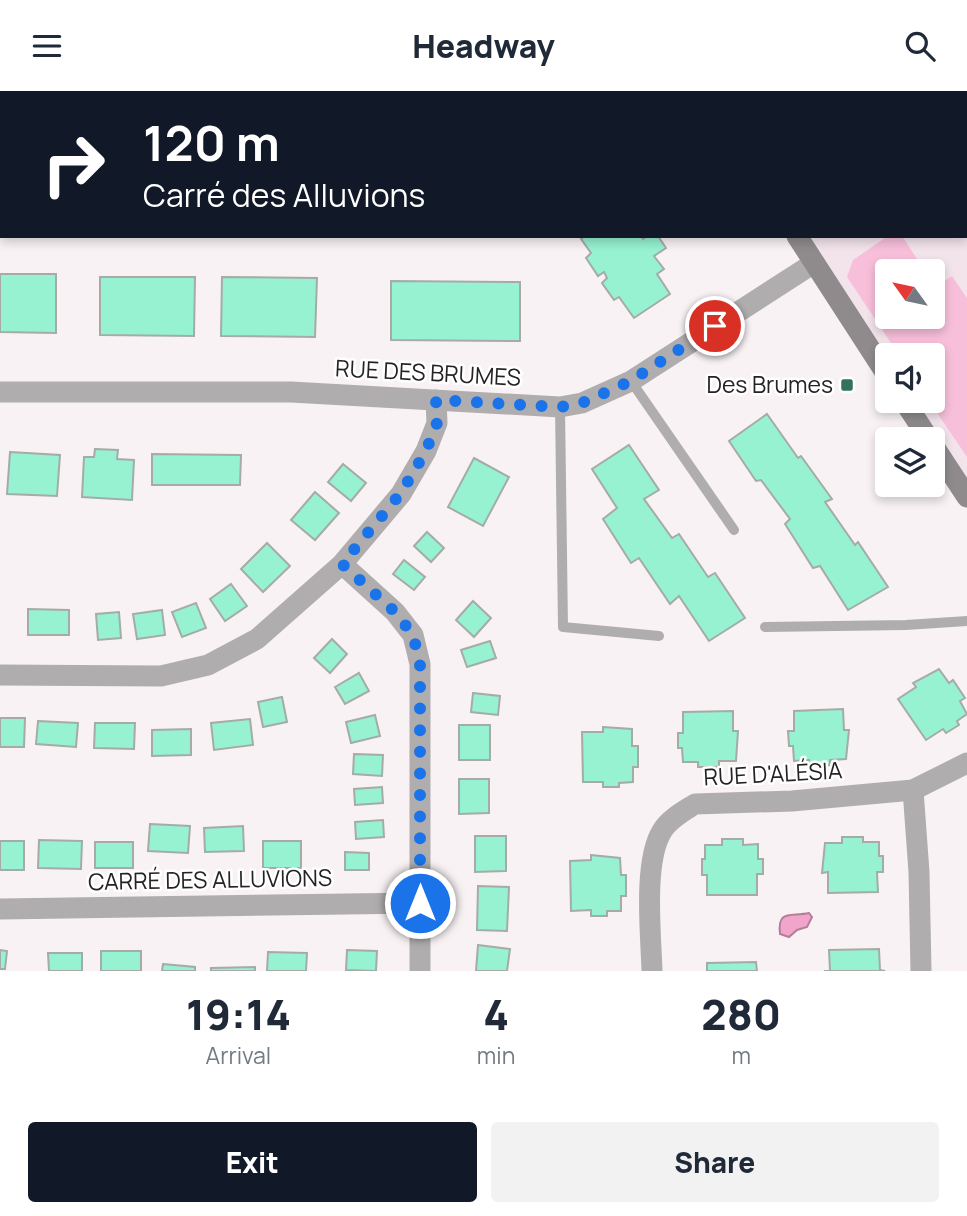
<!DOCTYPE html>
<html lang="en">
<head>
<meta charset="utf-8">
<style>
  body { margin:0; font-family:Manrope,sans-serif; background:#f2f2f3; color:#1f2937; height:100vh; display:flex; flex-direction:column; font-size:26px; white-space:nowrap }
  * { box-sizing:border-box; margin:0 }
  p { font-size:23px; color:#747a83 }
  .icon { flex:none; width:38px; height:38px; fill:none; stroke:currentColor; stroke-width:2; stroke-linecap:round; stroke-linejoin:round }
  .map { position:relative; height:880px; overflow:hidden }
  .side { display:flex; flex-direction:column; background:#fff; flex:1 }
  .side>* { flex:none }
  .hud { position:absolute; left:0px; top:0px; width:968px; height:147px; box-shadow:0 4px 10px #0003; background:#111827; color:#fff; overflow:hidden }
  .needle { width:46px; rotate:303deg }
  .fabs { position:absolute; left:875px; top:168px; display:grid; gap:14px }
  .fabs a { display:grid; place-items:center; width:70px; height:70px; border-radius:7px; background:#fff; box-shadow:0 4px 10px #0003; font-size:35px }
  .pin { position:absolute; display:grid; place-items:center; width:60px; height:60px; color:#fff; margin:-30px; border:4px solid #fff; border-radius:50%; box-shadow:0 2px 7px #0007 }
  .me { position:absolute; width:77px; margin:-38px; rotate:0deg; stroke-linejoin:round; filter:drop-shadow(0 0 5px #0008) }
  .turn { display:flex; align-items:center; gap:24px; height:147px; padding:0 28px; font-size:32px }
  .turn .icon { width:91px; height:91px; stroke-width:2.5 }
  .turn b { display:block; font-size:49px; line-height:60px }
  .eta { display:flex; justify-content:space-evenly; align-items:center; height:119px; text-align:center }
  .eta b { font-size:42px; font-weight:800; line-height:49px }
  .primary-button { display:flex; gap:14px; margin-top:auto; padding:14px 28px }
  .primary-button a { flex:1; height:80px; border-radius:7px; background:#111827; color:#fff; font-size:28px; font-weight:800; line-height:80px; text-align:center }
  .primary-button a+a { background:#f2f2f3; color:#1f2937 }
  header { display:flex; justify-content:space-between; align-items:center; height:91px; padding:0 28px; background:#fff; font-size:32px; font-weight:800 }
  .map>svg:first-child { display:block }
  .built { fill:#f3e4eb; fill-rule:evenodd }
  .green { fill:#f8bfda }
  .water { fill:#f2a5ca; stroke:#b47e98; stroke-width:2 }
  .building { fill:#96f2d0; stroke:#a5aba9; stroke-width:2 }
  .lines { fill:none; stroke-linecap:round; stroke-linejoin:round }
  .service { stroke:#b0adaf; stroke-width:10 }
  .minor { stroke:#b0adaf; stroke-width:21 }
  .secondary { stroke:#8f8b8d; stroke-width:21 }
  .route { stroke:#1a73e8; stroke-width:12; stroke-dasharray:0 21.6 }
  .poi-dot { fill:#34715c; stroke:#fff; stroke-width:2.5 }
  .labels { text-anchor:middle; stroke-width:5; stroke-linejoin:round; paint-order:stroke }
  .street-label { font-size:23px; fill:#242223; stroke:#fff }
  .poi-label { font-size:23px; fill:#242223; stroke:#fff; text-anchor:end }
</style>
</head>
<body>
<header><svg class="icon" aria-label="menu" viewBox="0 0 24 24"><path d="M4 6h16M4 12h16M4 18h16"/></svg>Headway<svg class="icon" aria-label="search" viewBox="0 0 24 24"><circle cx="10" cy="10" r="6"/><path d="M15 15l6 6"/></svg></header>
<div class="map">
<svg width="967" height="880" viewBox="0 0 967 880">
  <rect width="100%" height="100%" fill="#f9f2f5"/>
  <path class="built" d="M709,0H967V406L904,310H933V264H887V284L797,145H966V2ZM887,180H933V226H887Z"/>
  <path class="green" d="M888,145H902L925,180H887V226H933V192L936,196L952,185L967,207V366L929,310H933V264H899L847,186L853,169Z"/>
  <path class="water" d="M809,822L812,826L807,836L797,839L789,846L780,843C777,818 791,826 809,822Z"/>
  <g class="building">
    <rect x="25" y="0" width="70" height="2"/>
    <rect x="163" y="0" width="129" height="2"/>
    <path d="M363,0H421V2Z"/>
    <path d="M538,0H582L583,2H539Z"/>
    <path d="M585,145H641L643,148L647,145H658L666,157L654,165L664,178L657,183L670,203L634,227L619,206L614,209L602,192L607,187L604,181L598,185L586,167L591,162L581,148Z"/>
    <path d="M0,183H56V242L0,241Z"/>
    <path d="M100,186H195L194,245L100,244Z"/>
    <path d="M222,186L317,187L315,246L221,245Z"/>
    <path d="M391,190L520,191V250L391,249Z"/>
    <path d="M767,323L798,367L801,365L832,408L825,411L855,454L858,451L888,496L848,519L820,475L813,477L785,433L790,428L761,389L756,390L729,350Z"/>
    <path d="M629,354L659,399L644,408L672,447L679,443L708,486L715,482L745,527L709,550L679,505L670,513L639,467L631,472L603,428L617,417L592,378Z"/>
    <path d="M95,358L118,359L117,368L134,369L132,409L82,406L84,366H94Z"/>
    <path d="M10,361L60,364L57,405L7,403Z"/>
    <path d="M152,363L241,364L240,394H152Z"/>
    <path d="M474,367L509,386L483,435L448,416Z"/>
    <path d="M343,373L366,392L351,410L328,391Z"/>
    <path d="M315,401L339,422L315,449L291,429Z"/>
    <path d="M427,441L444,457L431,471L414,455Z"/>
    <path d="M267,452L290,475L263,501L241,478Z"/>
    <path d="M404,469L425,486L414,499L393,483Z"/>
    <path d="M231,493L247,515L225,530L210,508Z"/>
    <path d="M473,510L491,527L474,546L456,529Z"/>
    <path d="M196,512L206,537L182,546L172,521Z"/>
    <path d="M28,518L69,519V544H28Z"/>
    <path d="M162,519L165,544L137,548L133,523Z"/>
    <path d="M119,521L121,547L98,549L96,523Z"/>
    <path d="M332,548L347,563L330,582L314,567Z"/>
    <path d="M490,550L496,567L467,576L461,559Z"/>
    <path d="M939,578L949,592L953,589L965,607L960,610L967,623L957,630L959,634L946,642L943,638L926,649L898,608L916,596L913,592Z"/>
    <path d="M359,582L369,600L345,613L335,596Z"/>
    <path d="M473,602L500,605L498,624L471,621Z"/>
    <path d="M282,606L287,631L263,636L258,611Z"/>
    <path d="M843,618L844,639H849L846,668L830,669V674L809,675V669L794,670L793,655H789L788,640H794V620Z"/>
    <path d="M733,620V640H738L736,670H719V676H698V671H683L682,657H678V642H683V621Z"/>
    <path d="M375,624L380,645L351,652L346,631Z"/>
    <path d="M0,627H25L24,656H0Z"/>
    <path d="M250,628L253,654L214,659L211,632Z"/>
    <path d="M38,630L78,632L76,656L36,653Z"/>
    <path d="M95,632H135L134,658L94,657Z"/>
    <rect x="459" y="634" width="31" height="35"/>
    <path d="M603,636L632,638V655H638V676H633V691L619,692V696H603V691H583L582,641H603Z"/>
    <path d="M191,638V664L152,665V639Z"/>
    <path d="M354,663L383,664L382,685L353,683Z"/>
    <path d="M459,688H489V722L459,723Z"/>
    <path d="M382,696L383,712L355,714L354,698Z"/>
    <path d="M383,729L384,746L356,748L355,731Z"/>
    <path d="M150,733L190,735L188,762L148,760Z"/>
    <path d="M243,735L244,760L205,761L204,737Z"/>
    <path d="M475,745H506V780L475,781Z"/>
    <path d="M842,746H863V751H879V765H883V781H877L878,801L828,802V781L822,782L825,752H842Z"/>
    <path d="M722,748H743V754L758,753V768H763V783H757V804H707V784H702V768H705V754H722Z"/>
    <path d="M39,749L82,750L81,778L38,777Z"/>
    <rect x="0" y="750" width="24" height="29"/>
    <rect x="263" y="750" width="38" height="27"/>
    <rect x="95" y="751" width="38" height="26"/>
    <path d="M345,761L369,762V779H345Z"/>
    <path d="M591,764L620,767L621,784H626V805H621V820H607V825H591V819L571,820L570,770L591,769Z"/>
    <path d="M478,795L509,796L507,840L477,839Z"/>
    <path d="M478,854L510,858L507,880H476Z"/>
    <path d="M879,858L880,879L885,880H824H830L829,859Z"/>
    <path d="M0,859L7,860L5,878H0Z"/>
    <path d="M347,859L377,860L376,880L346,879Z"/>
    <rect x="101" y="860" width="40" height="20"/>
    <path d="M268,861L307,862L306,880H267Z"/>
    <path d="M48,862H82V880H49Z"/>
    <path d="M756,871L757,880H707V872Z"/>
    <path d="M163,873L195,876V880H162Z"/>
    <path d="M255,876V880H211V877Z"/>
  </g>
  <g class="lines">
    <g class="service">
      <path d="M479,0L480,2"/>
      <path d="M652,2L655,0"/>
      <path d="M631,290L734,439"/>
      <path d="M560,316L563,536L659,545"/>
      <path d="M765,536L906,534L967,530"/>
    </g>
    <g class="minor">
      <path d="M0,301H291L560,316L582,312L631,290L814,172"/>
      <path d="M342,473L395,521L413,544L420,573V880"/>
      <path d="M0,584L161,585L208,574L257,548L342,473L401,403L426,360L437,332L436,309"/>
      <path d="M913,699L919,781L921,880"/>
      <path d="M0,818L420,812"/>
      <path d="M652,880C651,844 643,771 662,740C669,728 684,720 695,713L792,710L913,699L967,672"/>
    </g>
    <g class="secondary">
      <path d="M709,0L710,2"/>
      <path d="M797,145L887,284"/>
      <path d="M904,310L929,348"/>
      <path d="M933,354L967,406"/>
    </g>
  </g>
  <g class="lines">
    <path class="route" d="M420,812V573L413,544L395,521L342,473L401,402L426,360L437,332L436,309L560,316L582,312L631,290L715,235"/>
  </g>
  <rect class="poi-dot" x="840" y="287" width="14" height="14" rx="3.5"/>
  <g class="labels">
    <g class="street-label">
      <text transform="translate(428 282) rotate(3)" y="8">RUE DES BRUMES</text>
      <text transform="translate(773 683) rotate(-3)" y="8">RUE D'ALÉSIA</text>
      <text transform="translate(210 789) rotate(-1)" y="8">CARRÉ DES ALLUVIONS</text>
    </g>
    <g class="poi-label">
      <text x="833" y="302">Des Brumes</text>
    </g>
  </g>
</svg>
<div class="fabs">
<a><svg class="needle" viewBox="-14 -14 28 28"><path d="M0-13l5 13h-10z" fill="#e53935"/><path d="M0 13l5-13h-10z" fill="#747a83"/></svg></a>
<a><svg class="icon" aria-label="sound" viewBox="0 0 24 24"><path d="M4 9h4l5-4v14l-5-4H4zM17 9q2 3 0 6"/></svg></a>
<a><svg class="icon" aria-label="layers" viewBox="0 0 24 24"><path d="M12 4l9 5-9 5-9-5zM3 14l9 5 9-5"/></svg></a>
</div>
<div class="pin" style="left:715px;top:235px;background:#d93025"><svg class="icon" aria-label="arrive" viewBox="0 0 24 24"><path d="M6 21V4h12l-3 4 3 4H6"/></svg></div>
<svg class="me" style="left:420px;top:812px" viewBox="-20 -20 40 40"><circle r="17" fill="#1a73e8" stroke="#fff" stroke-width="3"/><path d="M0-11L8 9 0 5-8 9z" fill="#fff"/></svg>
<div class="hud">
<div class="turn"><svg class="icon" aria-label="right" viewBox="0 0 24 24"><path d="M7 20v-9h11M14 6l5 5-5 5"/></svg><div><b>120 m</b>Carré des Alluvions</div></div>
</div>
</div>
<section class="side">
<div class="eta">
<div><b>19:14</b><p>Arrival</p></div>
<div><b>4</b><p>min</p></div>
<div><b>280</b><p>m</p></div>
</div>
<div class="primary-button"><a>Exit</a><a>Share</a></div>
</section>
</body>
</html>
